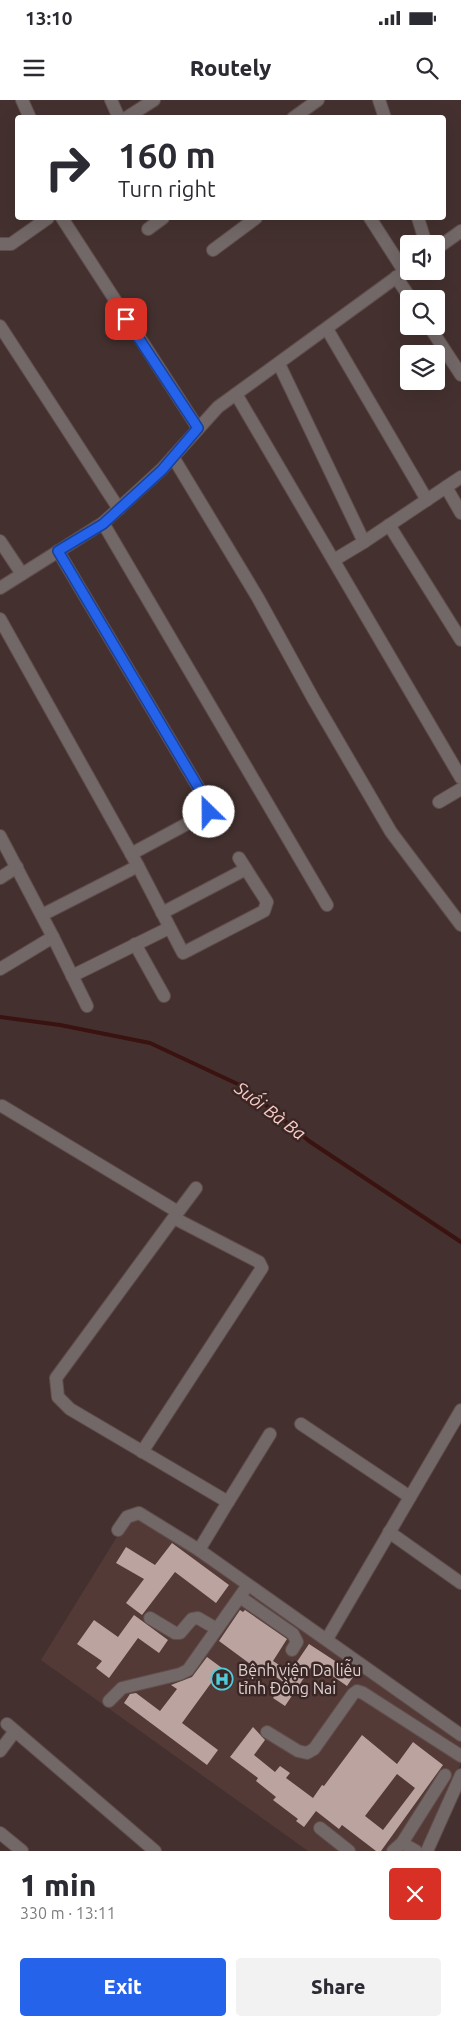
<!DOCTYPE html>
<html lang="en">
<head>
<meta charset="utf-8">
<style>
  body { margin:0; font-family:Ubuntu,sans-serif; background:#f2f2f3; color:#2b2b33; height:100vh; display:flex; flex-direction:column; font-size:19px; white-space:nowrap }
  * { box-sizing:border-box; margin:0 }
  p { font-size:16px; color:#7c7c81 }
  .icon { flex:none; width:28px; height:28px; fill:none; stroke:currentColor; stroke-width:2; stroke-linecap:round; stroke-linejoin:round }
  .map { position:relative; height:1751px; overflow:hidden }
  .sheet { display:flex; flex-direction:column; background:#fff; flex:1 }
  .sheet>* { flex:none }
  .hud { position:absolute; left:15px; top:15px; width:431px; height:105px; border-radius:5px; box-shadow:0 5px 20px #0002; background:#fff; color:#2b2b33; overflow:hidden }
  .tools { position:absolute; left:400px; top:135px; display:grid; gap:10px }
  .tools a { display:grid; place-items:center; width:45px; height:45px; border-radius:5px; background:#fff; box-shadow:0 5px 20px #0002; font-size:25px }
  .pin { position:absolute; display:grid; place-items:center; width:42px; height:42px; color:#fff; margin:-21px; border-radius:10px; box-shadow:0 2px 8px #0006 }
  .me { position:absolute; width:55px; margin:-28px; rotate:337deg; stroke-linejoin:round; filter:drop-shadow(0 0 4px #0008) }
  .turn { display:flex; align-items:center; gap:18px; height:105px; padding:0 20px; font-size:22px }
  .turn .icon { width:65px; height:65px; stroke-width:2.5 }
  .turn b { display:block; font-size:35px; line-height:42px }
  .round { display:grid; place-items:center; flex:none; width:52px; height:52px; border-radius:5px; background:#f2f2f3 }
  .summary { display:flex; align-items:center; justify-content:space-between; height:85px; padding:0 20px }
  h1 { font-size:30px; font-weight:800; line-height:38px }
  .button { display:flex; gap:10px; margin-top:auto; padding:10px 20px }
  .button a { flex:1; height:58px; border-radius:5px; background:#2563eb; color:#fff; font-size:20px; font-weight:800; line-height:58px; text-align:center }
  .button a+a { background:#f2f2f3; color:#2b2b33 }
  .status { display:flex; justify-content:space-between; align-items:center; height:35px; padding:0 25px; background:#fff; direction:ltr }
  .status svg { height:14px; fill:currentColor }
  header { display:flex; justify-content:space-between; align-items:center; height:65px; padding:0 20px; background:#fff; font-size:22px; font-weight:800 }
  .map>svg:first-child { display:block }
  .built { fill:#543a37 }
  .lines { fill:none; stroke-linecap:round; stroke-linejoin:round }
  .stream { stroke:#3a1210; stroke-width:4 }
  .building { fill:#bba3a0; fill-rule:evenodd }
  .minor-casing { stroke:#604e4c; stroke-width:14 }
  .minor { stroke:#726867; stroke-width:12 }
  .route-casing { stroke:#184099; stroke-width:12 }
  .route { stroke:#2563eb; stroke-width:9 }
  .labels { text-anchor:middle; stroke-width:5; stroke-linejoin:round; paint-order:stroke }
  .poi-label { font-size:16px; fill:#dfd2d1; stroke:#3a2725; text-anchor:start }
  .water-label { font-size:18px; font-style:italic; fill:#fbcbc5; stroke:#3a2725 }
</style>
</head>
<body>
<div class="status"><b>13:10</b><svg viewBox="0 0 49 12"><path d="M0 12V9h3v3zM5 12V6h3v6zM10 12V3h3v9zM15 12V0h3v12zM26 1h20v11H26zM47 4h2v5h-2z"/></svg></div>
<header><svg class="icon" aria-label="menu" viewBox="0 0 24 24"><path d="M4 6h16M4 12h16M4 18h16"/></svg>Routely<svg class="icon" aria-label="search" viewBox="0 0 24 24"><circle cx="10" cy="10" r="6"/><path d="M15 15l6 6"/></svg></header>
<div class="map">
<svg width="461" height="1751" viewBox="0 0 461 1751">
  <rect width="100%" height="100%" fill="#44312f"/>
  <path class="built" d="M138,1415L246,1488L461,1640V1663L422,1751H308L41,1560L120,1432Z"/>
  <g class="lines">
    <path class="stream" d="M0,917L60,925L150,943L244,987L309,1041L461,1142"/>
  </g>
  <g class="building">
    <path d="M172,1443L229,1485L216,1503L175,1472L142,1515L126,1503L144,1479L116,1463L126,1447L155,1465Z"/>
    <path d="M240,1510L243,1512L245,1510L287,1539L273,1561L290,1572L309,1544L355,1574L347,1586L314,1563L285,1606L273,1598L283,1582L264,1568L261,1572L219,1541Z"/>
    <path d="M134,1515L168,1540L159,1553L138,1538L109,1578L96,1568L102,1561L77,1544L94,1520L118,1537Z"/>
    <path d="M207,1557L222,1568L182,1623L218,1650L207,1665L124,1603L130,1594L136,1593L160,1611L177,1589L171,1585L192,1577Z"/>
    <path d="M253,1627L265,1640L254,1655L275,1672L280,1666L290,1673L286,1678L313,1698L322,1685L324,1686L362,1635L397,1664L413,1642L443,1665L381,1751H376L342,1725L339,1729L316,1711L304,1727L296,1721L298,1719L273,1700L276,1697L256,1681L258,1678L230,1657ZM397,1674L415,1688L383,1730L365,1716Z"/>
  </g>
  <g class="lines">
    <g class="minor-casing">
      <g id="minor">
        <path d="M22,0L30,18"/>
        <path d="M111,0L119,18"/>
        <path d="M379,0L385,18"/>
        <path d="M126,18L154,0"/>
        <path d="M293,18L318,0"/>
        <path d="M62,118L198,328"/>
        <path d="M370,118L404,171"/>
        <path d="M418,118L426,144"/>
        <path d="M148,129L163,118"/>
        <path d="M0,144H11L48,118"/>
        <path d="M436,149L461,131"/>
        <path d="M213,150L256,118"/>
        <path d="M396,177L411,199"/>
        <path d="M0,226L119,409"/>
        <path d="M429,226L461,275"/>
        <path d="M327,229L427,400"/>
        <path d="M279,264L364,442L334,460"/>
        <path d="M236,294L461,678"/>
        <path d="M173,357L258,498L314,600L391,732L461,825"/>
        <path d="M446,387L461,413"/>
        <path d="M103,423L327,805"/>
        <path d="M389,425L461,540"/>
        <path d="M0,441L22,474"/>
        <path d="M364,442L461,377"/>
        <path d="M58,451L210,707L209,712L131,754"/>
        <path d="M0,488L103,423L162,369L218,307L409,168"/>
        <path d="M0,519L138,766L183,853L264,811L267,802L239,758"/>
        <path d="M439,702L461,689"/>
        <path d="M0,736L53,837L0,869"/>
        <path d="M0,778L17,767"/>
        <path d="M162,813L246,769"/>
        <path d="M42,815L138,766"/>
        <path d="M53,837L87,906"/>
        <path d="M135,844L164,896"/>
        <path d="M72,876L169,828"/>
        <path d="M2,1006L178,1112L56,1278L58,1297L70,1309L228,1402L199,1450L461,1635"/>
        <path d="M178,1112L196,1088"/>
        <path d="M301,1324L410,1397"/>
        <path d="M142,1352L262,1168L259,1162L174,1118"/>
        <path d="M228,1402L270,1334"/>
        <path d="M118,1430L127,1417L139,1413L199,1450"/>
        <path d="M389,1432L461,1483"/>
        <path d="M240,1497L293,1534L297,1542L292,1550"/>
        <path d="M150,1518L175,1533H180L192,1519L198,1518L217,1529"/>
        <path d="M327,1539L461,1310"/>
        <path d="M109,1601L122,1588L180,1574L188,1570L248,1485"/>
        <path d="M7,1624L155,1751"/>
        <path d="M267,1632L298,1651L307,1653L314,1649L353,1594L357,1591L363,1593L461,1656"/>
        <path d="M0,1651L15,1631"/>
        <path d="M320,1728L349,1751"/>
        <path d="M0,1733L22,1751"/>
        <path d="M402,1743L416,1751"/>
        <path d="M393,1751L402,1743L445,1675"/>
        <path d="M427,1751L461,1675"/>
      </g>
    </g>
    <use href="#minor" class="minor"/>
  </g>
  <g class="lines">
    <g class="route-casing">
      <path id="route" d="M126,219L198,328L162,370L103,424L58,451L207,702L209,712"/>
    </g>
    <use href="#route" class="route"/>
  </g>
  <defs>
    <g id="hospital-ring" transform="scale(1.125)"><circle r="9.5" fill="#3a2725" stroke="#52cbd9" stroke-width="1.5"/><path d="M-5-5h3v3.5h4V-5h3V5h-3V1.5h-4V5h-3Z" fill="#52cbd9"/></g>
  </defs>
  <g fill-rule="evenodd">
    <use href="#hospital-ring" x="222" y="1579"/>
  </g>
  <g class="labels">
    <g class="poi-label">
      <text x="238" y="1576">Bệnh viện Da liễu<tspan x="238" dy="18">tỉnh Đồng Nai</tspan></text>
    </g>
    <g class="water-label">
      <text transform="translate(270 1011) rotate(37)" y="6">Suối Bà Ba</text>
    </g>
  </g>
</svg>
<div class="tools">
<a><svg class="icon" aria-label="sound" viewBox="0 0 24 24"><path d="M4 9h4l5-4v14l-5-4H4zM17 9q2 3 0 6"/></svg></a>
<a><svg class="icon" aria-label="search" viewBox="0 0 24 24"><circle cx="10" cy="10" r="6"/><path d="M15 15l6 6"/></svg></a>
<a><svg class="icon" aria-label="layers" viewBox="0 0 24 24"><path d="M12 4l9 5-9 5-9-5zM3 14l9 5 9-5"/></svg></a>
</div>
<div class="pin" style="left:126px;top:219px;background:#d93025"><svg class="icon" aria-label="arrive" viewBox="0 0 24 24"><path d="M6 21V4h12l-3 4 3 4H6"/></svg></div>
<svg class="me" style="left:209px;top:712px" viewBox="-20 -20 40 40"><circle r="19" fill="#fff"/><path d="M0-13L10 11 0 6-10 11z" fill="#2563eb"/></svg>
<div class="hud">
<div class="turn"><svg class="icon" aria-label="right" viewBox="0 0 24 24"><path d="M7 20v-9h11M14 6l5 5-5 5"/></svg><div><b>160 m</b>Turn right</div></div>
</div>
</div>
<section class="sheet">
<div class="summary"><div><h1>1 min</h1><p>330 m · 13:11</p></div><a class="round" style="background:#d93025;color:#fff"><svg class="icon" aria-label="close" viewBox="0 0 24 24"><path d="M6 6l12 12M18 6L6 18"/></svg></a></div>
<div class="button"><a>Exit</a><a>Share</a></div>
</section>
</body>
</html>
